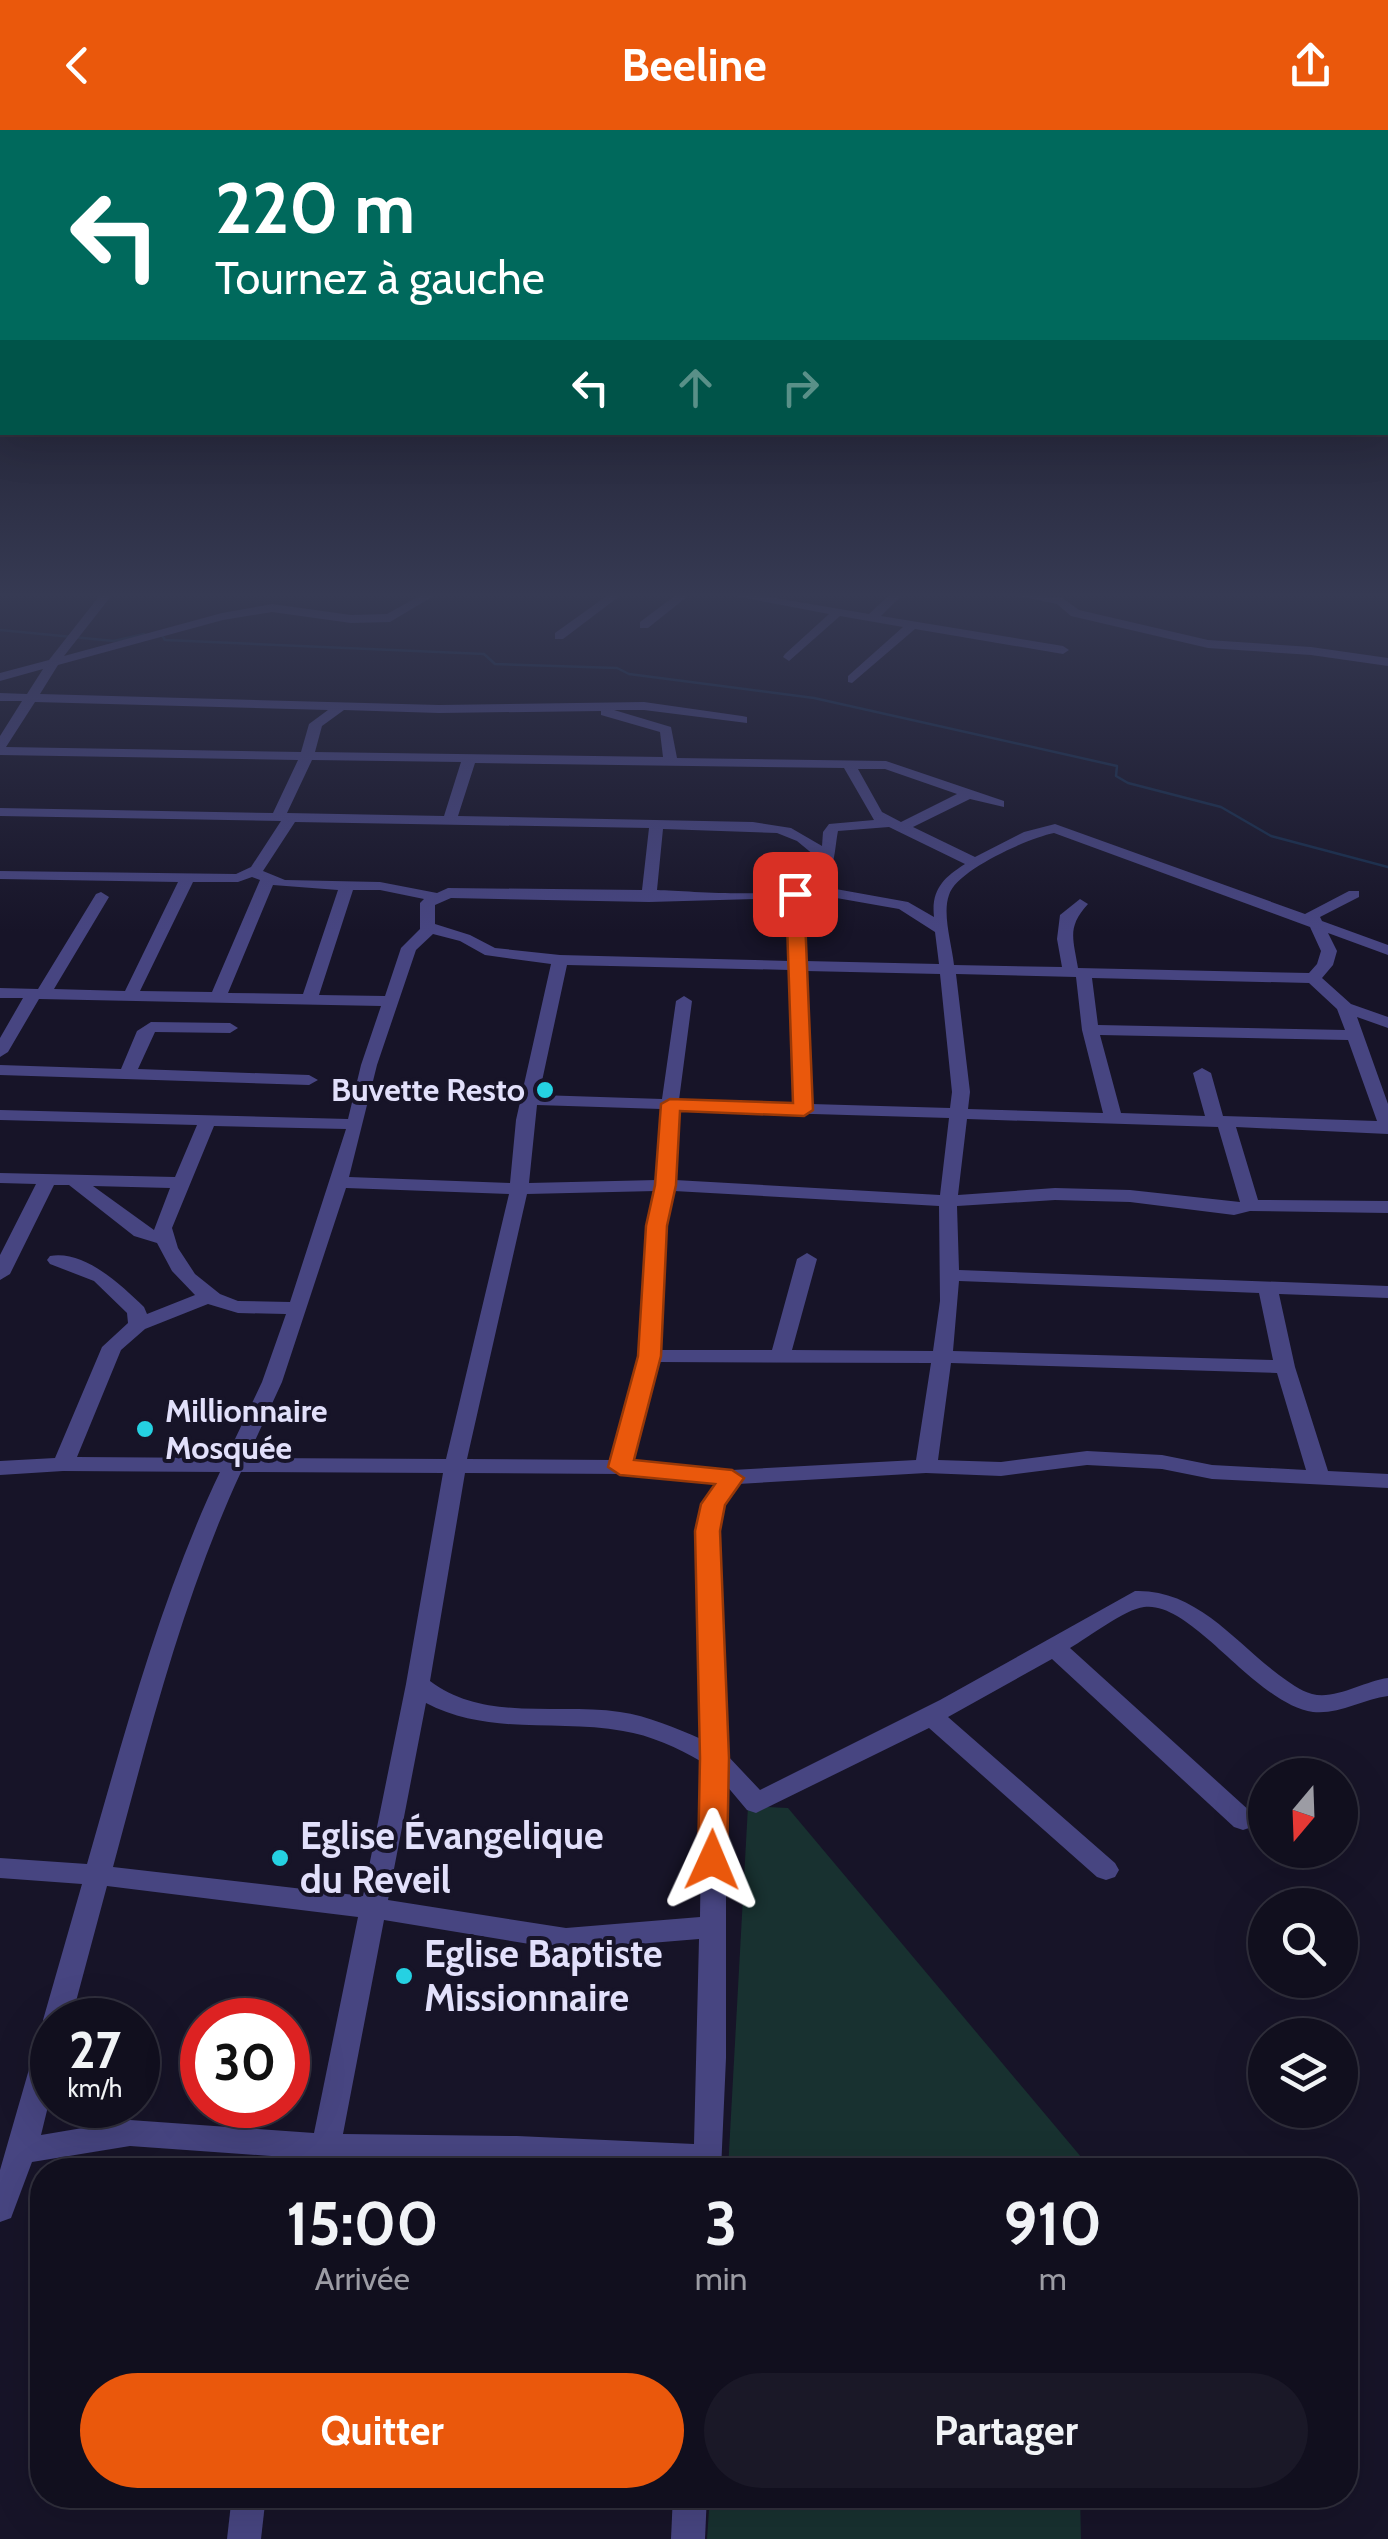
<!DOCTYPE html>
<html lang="fr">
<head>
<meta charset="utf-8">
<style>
  body { margin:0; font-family:Cabin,sans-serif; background:#1a1827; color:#f1f3f6; height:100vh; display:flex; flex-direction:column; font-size:38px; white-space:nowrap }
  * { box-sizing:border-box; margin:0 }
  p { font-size:32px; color:#9c9ca4 }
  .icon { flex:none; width:55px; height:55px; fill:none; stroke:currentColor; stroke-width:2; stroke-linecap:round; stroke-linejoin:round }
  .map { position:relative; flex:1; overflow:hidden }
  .details { position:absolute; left:30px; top:2028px; width:1328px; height:350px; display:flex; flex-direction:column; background:#110f1e; border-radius:40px; box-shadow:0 10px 40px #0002,0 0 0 2px #302f3c }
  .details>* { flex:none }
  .top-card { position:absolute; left:0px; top:0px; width:1390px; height:305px; box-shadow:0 10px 40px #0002,0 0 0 2px #302f3c; background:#00695c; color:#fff; overflow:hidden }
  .needle { width:65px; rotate:199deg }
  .fabs { position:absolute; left:1248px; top:1628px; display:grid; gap:20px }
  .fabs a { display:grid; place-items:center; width:110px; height:110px; border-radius:50%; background:#110f1e; box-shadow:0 10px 40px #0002,0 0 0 2px #302f3c; font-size:50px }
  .speed { position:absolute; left:30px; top:1868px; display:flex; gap:20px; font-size:50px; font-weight:700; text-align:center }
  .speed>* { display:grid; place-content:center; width:130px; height:130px; border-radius:50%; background:#110f1e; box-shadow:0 10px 40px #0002,0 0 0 2px #302f3c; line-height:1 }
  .speed small { font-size:25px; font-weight:400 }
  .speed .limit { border:15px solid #d22; background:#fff; color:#111 }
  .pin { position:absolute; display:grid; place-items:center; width:85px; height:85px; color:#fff; margin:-42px; border-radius:20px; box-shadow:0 5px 15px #0006 }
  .me { position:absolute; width:110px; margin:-55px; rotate:1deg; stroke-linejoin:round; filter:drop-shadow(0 0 8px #0008) }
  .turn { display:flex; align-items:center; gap:35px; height:210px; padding:0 50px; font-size:45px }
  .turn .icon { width:130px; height:130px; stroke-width:2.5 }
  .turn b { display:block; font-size:70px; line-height:85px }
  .lanes { display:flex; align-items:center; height:95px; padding:0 50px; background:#0003; justify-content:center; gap:50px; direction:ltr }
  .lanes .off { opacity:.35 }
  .eta { display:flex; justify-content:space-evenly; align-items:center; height:170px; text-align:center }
  .eta b { font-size:60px; font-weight:800; line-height:70px }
  .cta { display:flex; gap:20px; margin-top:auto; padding:20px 50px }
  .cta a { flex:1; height:115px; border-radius:60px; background:#ea580c; color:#fff; font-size:40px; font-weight:800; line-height:115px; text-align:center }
  .cta a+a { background:#1a1827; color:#f1f3f6 }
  header { display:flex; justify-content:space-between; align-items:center; height:130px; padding:0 50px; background:#ea580c; color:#fff; font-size:45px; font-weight:800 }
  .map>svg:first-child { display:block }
  .green { fill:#183130 }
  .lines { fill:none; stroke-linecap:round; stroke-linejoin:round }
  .stream { stroke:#182e4d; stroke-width:2.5 }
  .minor { fill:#474581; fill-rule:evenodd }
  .route { fill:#ea580c; stroke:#983908; stroke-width:2.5 }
  .poi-dot { fill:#25d1e2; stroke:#171428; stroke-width:4 }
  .labels { text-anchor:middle; stroke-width:8; stroke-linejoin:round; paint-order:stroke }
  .poi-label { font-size:32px; font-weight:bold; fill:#e2e0fb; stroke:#171428; text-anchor:end }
  .near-poi-label { font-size:38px; font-weight:bold; fill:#e2e0fb; stroke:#171428; text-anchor:start }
</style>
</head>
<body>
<header><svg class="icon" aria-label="back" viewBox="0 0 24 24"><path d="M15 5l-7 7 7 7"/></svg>Beeline<svg class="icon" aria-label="share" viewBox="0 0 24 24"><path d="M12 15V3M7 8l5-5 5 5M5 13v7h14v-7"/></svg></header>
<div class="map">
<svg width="1388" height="2409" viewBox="0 0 1388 2409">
  <rect width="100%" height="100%" fill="#171428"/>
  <g class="green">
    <path d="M748,1676L788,1678L1092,2040H728Z"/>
    <path d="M710,2365H1080L1081,2409H707Z"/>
  </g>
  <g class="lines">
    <g class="stream">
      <path d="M0,500L114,511L144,504"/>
      <path d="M161,504L165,510L484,524L495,534L617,538L629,544L814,568L1117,636L1116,646L1128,653L1221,677L1271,706L1388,737"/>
    </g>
    <g class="minor">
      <path d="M100,465H112L64,526L222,483L272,474L351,485L387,484L421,465H435L390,492L351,493L272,482L223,490L58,535L40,564L439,575L644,572L742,586L747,587V593L644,580H614L671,597L677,628L886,631L1004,671V677L970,669L913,697L975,727L1024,702L1055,694L1305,784L1349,761H1359V767L1320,787L1322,791L1388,815V825L1328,803L1337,821L1333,835L1322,848L1351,874L1388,887V898L1357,887L1388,974V1004L1236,997L1258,1070L1388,1071V1083L1250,1081L1234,1085L1130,1072L1055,1070L957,1076L959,1140L1388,1156V1168L1279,1164L1295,1237L1328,1341L1388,1344V1358L1212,1349L1162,1339L1087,1335L1001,1346L926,1343L738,1354L724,1375L719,1401L726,1624L760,1660L940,1570L1135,1461C1196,1459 1234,1511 1279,1545C1289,1552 1300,1561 1312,1564C1336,1570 1364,1551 1388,1548V1566C1363,1569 1338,1585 1313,1582C1255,1574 1192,1470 1144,1477C1125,1479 1089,1507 1070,1518L1252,1683L1256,1690L1252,1697L1243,1700L1234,1697L1052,1529L948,1587L1115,1733L1119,1740L1115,1747L1106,1750L1097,1747L929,1598L756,1683L747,1680L726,1655V1928L721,2040L517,2032L341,2030L342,2040H312V2029L130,2016L32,2032L11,2088L0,2092V2040L38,1908L42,1900L47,1898L43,1890L82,1754L0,1748V1728L87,1734C125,1602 161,1466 220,1342L63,1341L0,1345V1331L55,1328L102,1217L128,1193L127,1183L94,1151L50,1134L47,1130L50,1126C85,1120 121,1155 144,1177L147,1184L195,1165L172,1141L157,1113L134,1106L69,1055H54L10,1144L0,1150V1125L36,1054L0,1053V1043L175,1047L197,995L0,990V980L348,989L361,935L381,876L39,869L8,922L0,927V908L23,868H0V858L38,859L96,764L101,762L109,767L54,859L125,861L178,752L0,749V741L236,744L251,737L281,691L0,686V678L273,683L298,630L0,625V606L22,571H0V563L27,564L43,539L0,551V543L49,530ZM35,572L328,580L309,594L301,622L6,617ZM344,580L439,583L601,581V585L660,602L663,627L315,622L322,596ZM312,630L461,632L444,686L287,683ZM475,633L844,638L874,690L829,694L823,702L822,716L791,698L753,692L458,686ZM858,639H885L957,664L901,692L882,682ZM295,692L649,698L642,760L448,758L437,763L380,752L285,750L263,741ZM889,697L965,734C943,748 931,760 934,787L908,772L819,756C836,741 834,721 838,701ZM663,699L777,703L797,711L820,730C816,740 813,750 802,756C777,769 689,761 657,760ZM1054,703L1310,797L1321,821L1317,834L1309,843L1078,838C1073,808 1067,797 1088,774L1080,769L1060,785L1057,809L1062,837L954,835C952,815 942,784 949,765C956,740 1029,708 1054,703ZM252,747L260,750L212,862L140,861L193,752H238ZM273,755L338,760L303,864L228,863ZM353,760H380L424,769L420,773V799L401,818L385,866L319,865ZM808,763L899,779L935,802L939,834L805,831L802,765ZM451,768L649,772L788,768L790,831L560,825L495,818L470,805L435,794V775ZM433,804L460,811L485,825L551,834L516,990L510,1053L349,1047L377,935L416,820ZM567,835L790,840L794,973L679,970L692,871L684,866L676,871L662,969L539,965ZM806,841L940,844L952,962L950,978L811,974ZM956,844L1076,847L1082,900L1103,983L968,979L970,962ZM1092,848L1309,853L1337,879L1345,900L1098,895ZM1100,905L1348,910L1377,991L1223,986L1211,943L1202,938L1193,943L1205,986L1121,983ZM537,975L661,979L657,1050L529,1053ZM678,980L949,988L940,1065L675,1050ZM967,989L1218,997L1240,1072L1130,1060L1055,1058L958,1065ZM214,996L346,999L290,1172L238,1171L220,1164L195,1144L178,1118L172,1098ZM93,1056L170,1058L154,1100ZM346,1058L509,1064L446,1329L247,1328L282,1252ZM656,1061L648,1096L639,1226L612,1330L467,1329L527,1064ZM674,1061L939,1076L940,1171L933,1221L792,1220L817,1129L807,1123L797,1129L772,1220H659L666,1096ZM959,1151L1259,1163L1273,1230L953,1221ZM208,1174L238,1183L286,1184L262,1252L226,1328L77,1327L121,1220L145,1199ZM658,1232L931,1233L916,1330L732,1340L633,1331ZM951,1233L1277,1243L1306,1340L1212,1335L1162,1325L1087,1321L1001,1332L938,1330ZM241,1342L443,1343L406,1554L363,1766L113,1737C149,1604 183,1467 241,1342ZM465,1343L621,1344L717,1353L702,1374L697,1401L701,1609C676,1598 648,1586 620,1582C557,1573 484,1592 430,1551ZM426,1573C489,1606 557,1589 623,1601C650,1605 678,1618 702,1632L700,1787L566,1798L388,1770ZM107,1756L358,1787L314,2003L130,1990L41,2005L52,1960V1890H71ZM384,1790L566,1820L699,1809L694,2014L517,2006L343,2004Z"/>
      <path d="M608,465H621L563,509H555V503Z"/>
      <path d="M676,465H689L648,498H640V492Z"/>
      <path d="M730,465H757L869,484L889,465H902L881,486L1063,516L1069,520L1063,524L915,499L852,553L848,552V546L903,497L840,486L789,531L783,527L785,524L829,484Z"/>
      <path d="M1013,465L1061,467L1079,480L1208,510L1311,517L1388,528V536L1311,525L1208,518L1071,486L1057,474Z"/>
      <path d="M151,892L230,893L238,898L230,903L155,902L138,939L309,945L318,950L309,955L0,945V935L121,939L137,901Z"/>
      <path d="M232,2365H266L261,2409H227Z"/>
      <path d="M673,2365H707L705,2409H671Z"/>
    </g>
  </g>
  <linearGradient id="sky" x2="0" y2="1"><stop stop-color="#0d0b16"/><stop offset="0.58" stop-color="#363a53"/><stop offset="1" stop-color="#363a53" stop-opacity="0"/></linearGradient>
  <rect width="1388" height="802" fill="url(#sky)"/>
  <path class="route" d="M795,759L804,764L813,980L804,986L680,981L676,1055L667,1096L661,1226L634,1330L732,1340L744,1348L725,1375L720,1401L729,1628L727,1730L723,1738L712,1741L702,1738L698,1730L700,1628L695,1401L701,1374L715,1354L620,1345L608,1337L638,1226L646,1096L655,1055L661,974L670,969L793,973L786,764Z"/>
  <g class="poi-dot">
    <circle cx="545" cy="960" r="10"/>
    <circle cx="145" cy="1299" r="10"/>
    <circle cx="280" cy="1728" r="10"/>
    <circle cx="404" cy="1846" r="10"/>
  </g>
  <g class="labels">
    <g class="poi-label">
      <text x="525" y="971">Buvette Resto</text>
      <text x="165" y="1292" text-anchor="start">Millionnaire<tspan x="165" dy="37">Mosquée</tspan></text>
    </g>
    <g class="near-poi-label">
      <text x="300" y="1719">Eglise Évangelique<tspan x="300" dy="44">du Reveil</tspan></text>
      <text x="424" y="1837">Eglise Baptiste<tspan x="424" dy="44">Missionnaire</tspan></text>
    </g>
  </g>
</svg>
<div class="fabs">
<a><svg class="needle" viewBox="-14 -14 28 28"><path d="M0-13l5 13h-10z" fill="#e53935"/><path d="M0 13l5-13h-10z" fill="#9c9ca4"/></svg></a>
<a><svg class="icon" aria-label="search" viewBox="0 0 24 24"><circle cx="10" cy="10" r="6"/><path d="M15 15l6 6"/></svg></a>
<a><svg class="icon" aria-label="layers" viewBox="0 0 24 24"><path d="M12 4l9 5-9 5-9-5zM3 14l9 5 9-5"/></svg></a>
</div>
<div class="speed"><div>27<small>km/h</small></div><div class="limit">30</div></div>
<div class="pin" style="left:795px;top:764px;background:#d93025"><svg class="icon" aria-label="arrive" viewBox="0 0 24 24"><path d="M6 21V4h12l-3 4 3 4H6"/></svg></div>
<svg class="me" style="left:712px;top:1730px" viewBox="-20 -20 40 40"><path d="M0-17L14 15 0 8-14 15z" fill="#ea580c" stroke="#fff" stroke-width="4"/></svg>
<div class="top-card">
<div class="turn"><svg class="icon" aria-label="left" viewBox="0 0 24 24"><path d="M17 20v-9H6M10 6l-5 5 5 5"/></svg><div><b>220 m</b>Tournez à gauche</div></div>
<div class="lanes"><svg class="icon" aria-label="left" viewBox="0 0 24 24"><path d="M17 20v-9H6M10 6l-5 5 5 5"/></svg><svg class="icon off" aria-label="ahead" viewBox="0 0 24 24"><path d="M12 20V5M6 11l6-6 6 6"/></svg><svg class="icon off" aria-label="right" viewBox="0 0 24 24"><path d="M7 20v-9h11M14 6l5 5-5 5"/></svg></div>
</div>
<section class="details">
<div class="eta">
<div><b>15:00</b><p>Arrivée</p></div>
<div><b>3</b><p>min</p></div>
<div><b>910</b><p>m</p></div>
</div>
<div class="cta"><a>Quitter</a><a>Partager</a></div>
</section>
</div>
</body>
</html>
